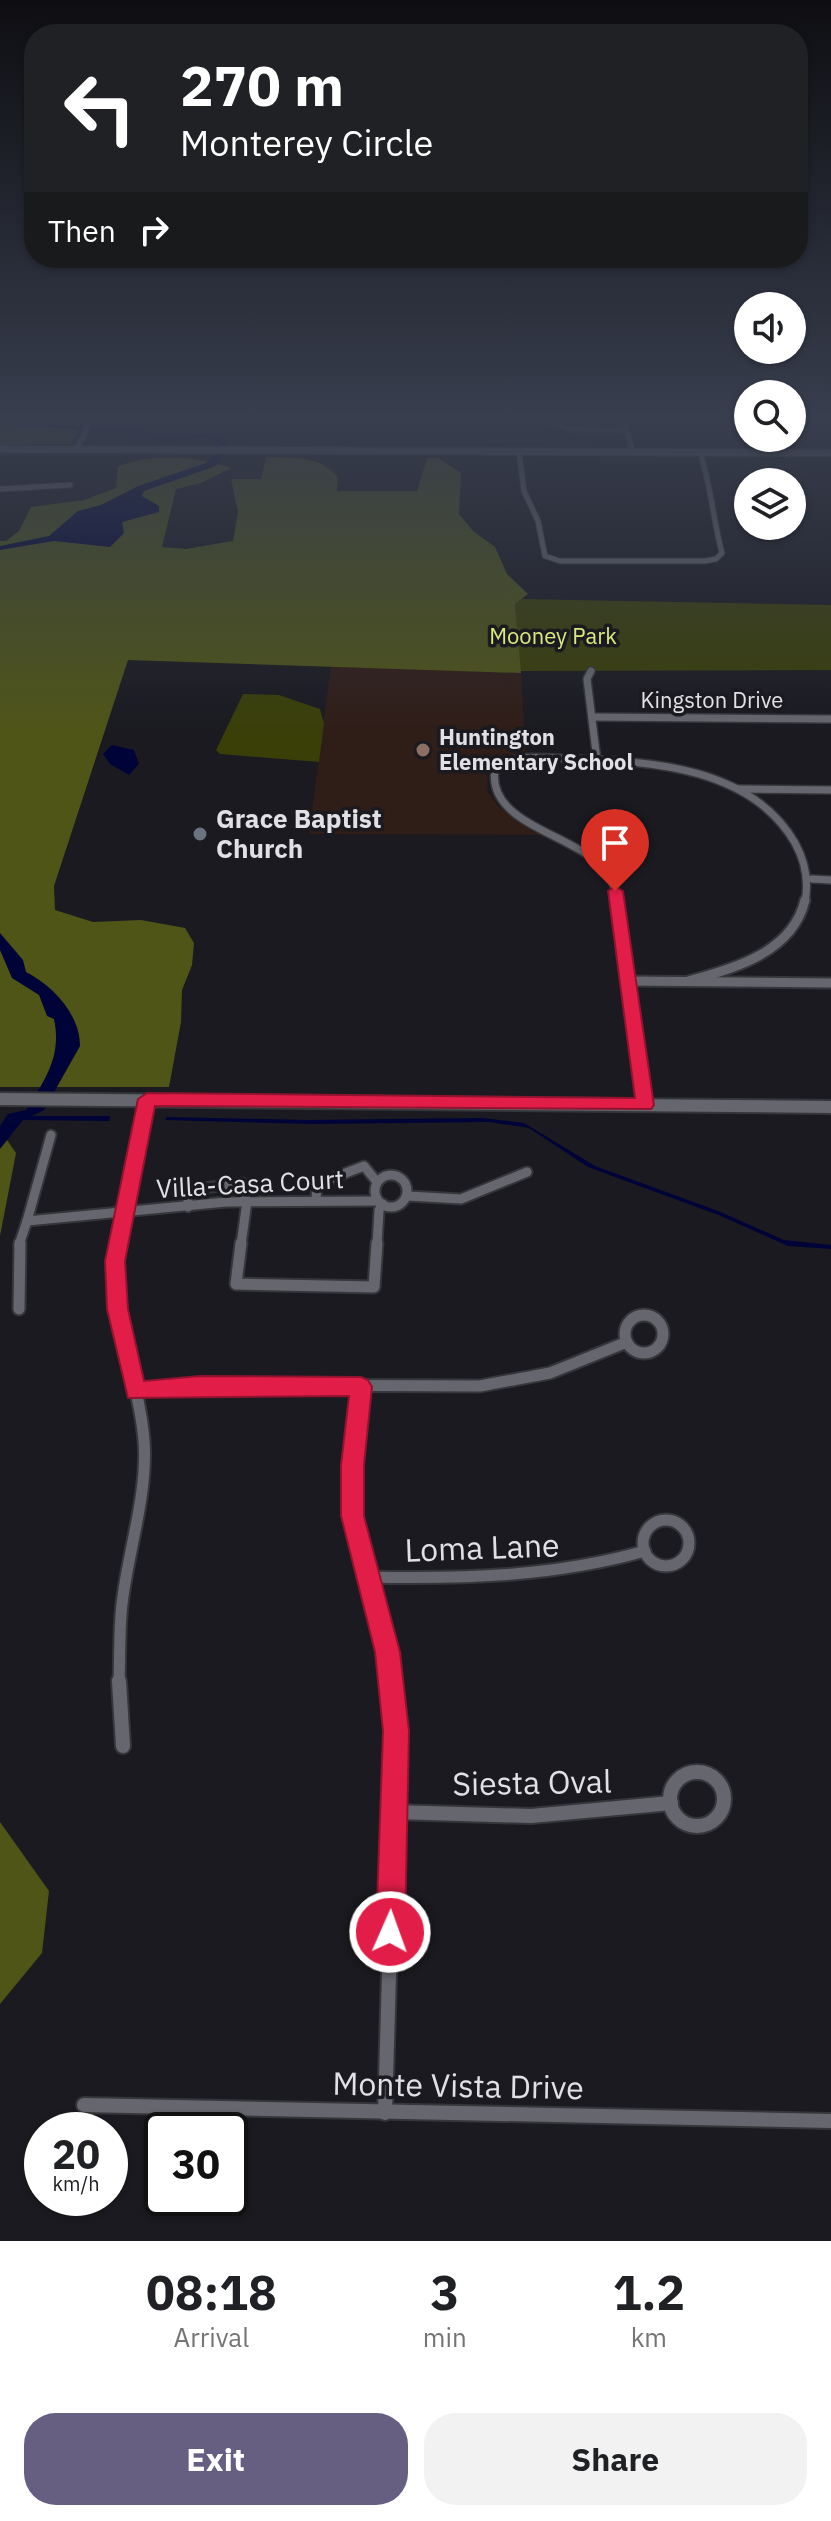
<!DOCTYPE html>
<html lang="en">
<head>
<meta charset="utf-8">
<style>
  body { margin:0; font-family:"IBM Plex Sans",sans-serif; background:#f2f2f2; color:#202124; height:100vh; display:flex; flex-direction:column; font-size:30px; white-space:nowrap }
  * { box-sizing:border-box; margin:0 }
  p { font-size:26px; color:#757577 }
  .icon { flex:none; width:44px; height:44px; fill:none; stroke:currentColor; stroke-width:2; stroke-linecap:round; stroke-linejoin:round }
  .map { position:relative; height:2241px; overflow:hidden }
  .details { display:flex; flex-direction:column; background:#fff; flex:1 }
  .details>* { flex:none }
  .banner { position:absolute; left:24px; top:24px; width:784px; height:244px; border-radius:32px; box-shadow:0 2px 6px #0004; background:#202124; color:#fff; overflow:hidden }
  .fabs { position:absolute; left:734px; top:292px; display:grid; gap:16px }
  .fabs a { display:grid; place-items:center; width:72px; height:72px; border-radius:50%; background:#fff; box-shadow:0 2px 6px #0004; font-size:40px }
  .speed { position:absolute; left:24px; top:2112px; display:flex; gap:16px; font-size:40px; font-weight:700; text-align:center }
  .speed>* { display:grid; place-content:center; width:104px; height:104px; border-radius:50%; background:#fff; box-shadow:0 2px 6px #0004; line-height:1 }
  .speed small { font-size:20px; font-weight:400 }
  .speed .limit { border:4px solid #111; border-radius:12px; background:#fff; color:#111 }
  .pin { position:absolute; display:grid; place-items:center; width:68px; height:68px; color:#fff; margin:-82px -34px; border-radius:50% 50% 50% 0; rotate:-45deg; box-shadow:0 0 8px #0007 }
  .pin .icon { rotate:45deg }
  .me { position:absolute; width:88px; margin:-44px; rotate:2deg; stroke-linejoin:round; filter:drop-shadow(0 0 6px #0008) }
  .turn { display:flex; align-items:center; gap:28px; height:168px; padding:0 24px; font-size:36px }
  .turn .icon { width:104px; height:104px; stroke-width:2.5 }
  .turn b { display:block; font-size:56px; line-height:68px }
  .then { display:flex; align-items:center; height:76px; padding:0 24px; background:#0003; gap:16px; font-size:30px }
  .eta { display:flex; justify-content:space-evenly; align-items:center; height:136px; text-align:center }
  .eta b { font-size:48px; font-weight:700; line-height:56px }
  .action { display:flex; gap:16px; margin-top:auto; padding:16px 24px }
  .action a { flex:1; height:92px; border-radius:32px; background:#665f82; color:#fff; font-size:32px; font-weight:700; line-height:92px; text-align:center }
  .action a+a { background:#f2f2f2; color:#202124 }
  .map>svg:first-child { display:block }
  .education { fill:#2f1d17 }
  .green { fill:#3a3f08 }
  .forest { fill:#4f5517 }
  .water { fill:#000338 }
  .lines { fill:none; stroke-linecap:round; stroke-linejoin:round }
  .minor-far4-casing { stroke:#35363a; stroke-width:7 }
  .minor-far3-casing { stroke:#35363a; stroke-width:10 }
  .minor-far2-casing { stroke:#35363a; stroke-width:13 }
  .minor-far1-casing { stroke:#35363a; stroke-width:15 }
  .minor-casing { stroke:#35363a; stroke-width:18 }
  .tertiary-far1-casing { stroke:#35363a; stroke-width:9 }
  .tertiary-casing { stroke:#35363a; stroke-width:16 }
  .minor-far4 { stroke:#66676e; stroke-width:5 }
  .minor-far3 { stroke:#66676e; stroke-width:7 }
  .minor-far2 { stroke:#66676e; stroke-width:9 }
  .minor-far1 { stroke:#66676e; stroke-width:11 }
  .minor { stroke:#66676e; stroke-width:14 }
  .tertiary-far1 { stroke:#66676e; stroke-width:7 }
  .tertiary { stroke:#66676e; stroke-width:12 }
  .route { fill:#e11d48; stroke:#92132f; stroke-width:2 }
  .education-dot { fill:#8d6e63; stroke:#1a1a20; stroke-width:3 }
  .worship-dot { fill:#6b7280; stroke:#1a1a20; stroke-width:3 }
  .labels { text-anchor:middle; stroke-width:7; stroke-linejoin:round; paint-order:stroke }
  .far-park-label { font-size:22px; fill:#dcea7d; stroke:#1a1a20 }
  .far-street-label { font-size:22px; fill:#e1e1e5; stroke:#1a1a20 }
  .far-poi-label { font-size:22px; font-weight:bold; fill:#e1e1e5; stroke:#1a1a20; text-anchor:start }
  .poi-label { font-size:26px; font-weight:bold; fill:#e1e1e5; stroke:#1a1a20; text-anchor:start }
  .street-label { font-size:26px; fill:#e1e1e5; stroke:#1a1a20 }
  .near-street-label { font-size:32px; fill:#e1e1e5; stroke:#1a1a20 }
</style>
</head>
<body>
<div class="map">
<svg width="831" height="2241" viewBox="0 0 831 2241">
  <rect width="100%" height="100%" fill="#1a1a20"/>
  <path class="education" d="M331,665L521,673L526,757H504L491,763L487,769L488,792L499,807L546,835L309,834Z"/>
  <g class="green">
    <path d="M522,599L831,605V670L520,671L515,604Z"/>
    <path d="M243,694L279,695L320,709L324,723L319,762L220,754L216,750Z"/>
  </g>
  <g class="forest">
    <path d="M0,421H82L71,444H0Z"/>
    <path d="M266,457C293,458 319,455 338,477L337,491H417L427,458H438L461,473L459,514L473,531L495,547L507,574L528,594L515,604L521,673L128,660L54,886L55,910L93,922L141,920L185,928L194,943L192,965L182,990L181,1022L169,1087H0V541H6L19,531L31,507L84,500L116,488L118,466C156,453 194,456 231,468L201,483L176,489L162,547L186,549L233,541L238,512L231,479H261Z"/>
    <path d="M0,1130L16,1153L0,1236Z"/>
    <path d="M0,1822L49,1891L42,1953L0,2004Z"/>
  </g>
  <g class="water">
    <path d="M8,421L132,429L177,440C195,430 214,433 230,445L216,466L144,491L142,496L159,506V512L122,522L124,533L110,547L54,541L0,550V546L49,536L78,511L101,505L138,486L206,463L218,453L220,444L208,437L169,443L129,432L17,426Z"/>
    <path d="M112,745L134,750L139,764L129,775L110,764L103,754Z"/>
    <path d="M0,933L23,960L26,972C52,985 80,1014 80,1046L44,1110L32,1116H110L109,1121L23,1120L0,1149V1126L8,1114L26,1110C45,1080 62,1056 54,1019L47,1016L39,995L12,978L0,950Z"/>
    <path d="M167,1117L308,1120L482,1118L524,1123L595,1166L718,1211L784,1240L831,1245V1249L788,1246L721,1216L588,1167L529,1128L489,1122L313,1124L165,1120Z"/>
  </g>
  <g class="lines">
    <g class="minor-far4-casing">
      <g id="minor-far4">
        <path d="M548,421L569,429L627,430"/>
        <path d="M625,421L632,452"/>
        <path d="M77,449L90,421"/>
        <path d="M519,452L524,491L538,521L545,556L560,561H705L716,559L722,553C713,519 711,486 700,452"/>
        <path d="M0,489L70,485"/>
      </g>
    </g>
    <g class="minor-far3-casing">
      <g id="minor-far3">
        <path d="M591,671L587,679L597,760"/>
        <path d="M592,717L831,719"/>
        <path d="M738,789L831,790"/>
        <path d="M812,879L831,880"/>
        <path d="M616,902C615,894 615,885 611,878C586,833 480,828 496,764C522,754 548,758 575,759C652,761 752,768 795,843C805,861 809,881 805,902"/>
      </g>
    </g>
    <g class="minor-far2-casing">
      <g id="minor-far2">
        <path d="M616,900L645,1105"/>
        <path d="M627,981L831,983"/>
        <path d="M688,981C734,969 793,952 805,900"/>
        <path d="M51,1135L27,1221L226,1202L378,1201"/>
        <circle cx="391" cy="1191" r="16"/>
        <path d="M408,1196L461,1199L527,1172"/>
        <path d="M316,1201L317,1184L364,1166L377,1182"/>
        <path d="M188,1207V1190L242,1183V1201"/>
        <path d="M19,1245L27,1221"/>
        <path d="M118,1245L147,1099"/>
        <path d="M241,1245L247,1201"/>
        <path d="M377,1245L379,1210L383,1204"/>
      </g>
    </g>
    <g class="minor-far1-casing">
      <g id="minor-far1">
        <path d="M119,1243C105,1311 139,1374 144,1441C148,1494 128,1551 122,1604C119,1630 120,1657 119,1683"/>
        <path d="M241,1243L236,1284L374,1287L377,1243"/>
        <path d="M19,1309L20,1243"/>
        <circle cx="644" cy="1334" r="19"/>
        <path d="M361,1387C357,1429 348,1473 353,1515C359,1572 384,1626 391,1683"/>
        <path d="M135,1391L260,1385L480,1386L550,1373L627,1342"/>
        <circle cx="666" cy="1543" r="23"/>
        <path d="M367,1577C462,1579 553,1577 645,1551"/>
      </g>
    </g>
    <g class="minor-casing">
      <g id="minor">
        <path d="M119,1681L123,1746"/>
        <circle cx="697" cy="1799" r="27"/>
        <path d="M394,1812L531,1816L671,1803"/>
        <path d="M84,2105L831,2121"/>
        <path d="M385,2113L396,1731L390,1681"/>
      </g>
    </g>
    <g class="tertiary-far1-casing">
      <path id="tertiary-far1" d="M0,449L831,453"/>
    </g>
    <g class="tertiary-casing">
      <path id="tertiary" d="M0,1099L831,1107"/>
    </g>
    <use href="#minor-far4" class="minor-far4"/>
    <use href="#minor-far3" class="minor-far3"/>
    <use href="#minor-far2" class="minor-far2"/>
    <use href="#minor-far1" class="minor-far1"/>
    <use href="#minor" class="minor"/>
    <use href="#tertiary-far1" class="tertiary-far1"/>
    <use href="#tertiary" class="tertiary"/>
  </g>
  <linearGradient id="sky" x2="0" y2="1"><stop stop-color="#0e0e12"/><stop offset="0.57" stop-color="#383e4e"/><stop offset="1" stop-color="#383e4e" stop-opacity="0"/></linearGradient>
  <rect width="831" height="735" fill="url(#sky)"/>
  <path class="route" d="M615,886L623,891L654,1105L651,1109L155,1106L125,1261L128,1309L144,1381L200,1376L361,1377L368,1380L372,1387L364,1465V1516L400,1652L409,1731L405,1932L400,1942L390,1947L380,1942L376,1932L383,1731L375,1652L341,1516V1465L349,1396L128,1398L107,1309L105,1261L138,1099L147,1093L635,1098L608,891Z"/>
  <circle class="education-dot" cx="423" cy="750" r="8"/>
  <circle class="worship-dot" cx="200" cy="834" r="8"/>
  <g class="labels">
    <g class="far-park-label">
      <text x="553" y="644">Mooney Park</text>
    </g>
    <g class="far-street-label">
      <text x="712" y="708">Kingston Drive</text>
    </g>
    <g class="far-poi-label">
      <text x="439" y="745">Huntington<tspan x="439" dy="25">Elementary School</tspan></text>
    </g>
    <g class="poi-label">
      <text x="216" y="828">Grace Baptist<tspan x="216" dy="30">Church</tspan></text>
    </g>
    <g class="street-label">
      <text transform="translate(250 1184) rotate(-3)" y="9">Villa-Casa Court</text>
    </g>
    <g class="near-street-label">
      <text transform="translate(482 1548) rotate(-2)" y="11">Loma Lane</text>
      <text transform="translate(532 1783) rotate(-1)" y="11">Siesta Oval</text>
      <text transform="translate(458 2086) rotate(1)" y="11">Monte Vista Drive</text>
    </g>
  </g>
</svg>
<div class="fabs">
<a><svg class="icon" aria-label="sound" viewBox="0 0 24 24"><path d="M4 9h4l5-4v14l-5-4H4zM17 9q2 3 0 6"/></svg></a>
<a><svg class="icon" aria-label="search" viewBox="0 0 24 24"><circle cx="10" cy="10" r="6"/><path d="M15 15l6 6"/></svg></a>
<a><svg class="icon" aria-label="layers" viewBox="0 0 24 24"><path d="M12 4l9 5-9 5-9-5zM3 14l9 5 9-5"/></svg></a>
</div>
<div class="speed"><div>20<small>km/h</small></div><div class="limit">30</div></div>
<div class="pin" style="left:615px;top:891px;background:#d93025"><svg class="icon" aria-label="arrive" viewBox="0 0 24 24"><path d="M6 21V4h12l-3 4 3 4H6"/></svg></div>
<svg class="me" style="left:390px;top:1932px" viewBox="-20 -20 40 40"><circle r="17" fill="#e11d48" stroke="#fff" stroke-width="3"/><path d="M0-11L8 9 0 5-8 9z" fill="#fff"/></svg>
<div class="banner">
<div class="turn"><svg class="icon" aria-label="left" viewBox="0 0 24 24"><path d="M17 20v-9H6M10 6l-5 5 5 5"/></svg><div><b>270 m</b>Monterey Circle</div></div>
<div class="then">Then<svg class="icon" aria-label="right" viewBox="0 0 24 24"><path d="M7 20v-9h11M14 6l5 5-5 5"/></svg></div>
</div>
</div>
<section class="details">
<div class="eta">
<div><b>08:18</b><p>Arrival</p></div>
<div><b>3</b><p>min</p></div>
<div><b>1.2</b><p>km</p></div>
</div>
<div class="action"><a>Exit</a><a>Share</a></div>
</section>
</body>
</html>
